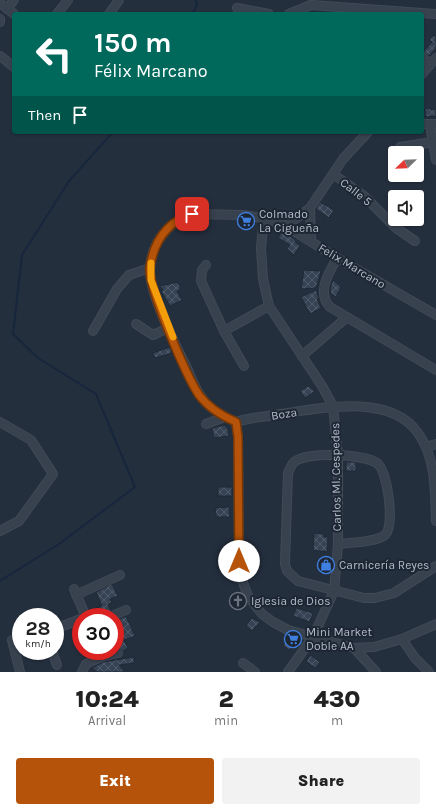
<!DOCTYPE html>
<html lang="en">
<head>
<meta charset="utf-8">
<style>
  body { margin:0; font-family:Karla,sans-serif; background:#f2f2f2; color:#222; height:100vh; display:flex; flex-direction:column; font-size:15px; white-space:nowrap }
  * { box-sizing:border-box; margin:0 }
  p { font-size:13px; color:#767676 }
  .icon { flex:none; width:22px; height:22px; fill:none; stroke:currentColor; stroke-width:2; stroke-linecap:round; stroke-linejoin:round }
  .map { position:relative; height:672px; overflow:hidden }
  .details { display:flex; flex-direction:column; background:#fff; flex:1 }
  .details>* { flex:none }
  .top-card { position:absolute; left:12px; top:12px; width:412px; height:122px; border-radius:4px; box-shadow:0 1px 3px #0004; background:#00695c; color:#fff; overflow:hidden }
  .needle { width:26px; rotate:247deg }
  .fabs { position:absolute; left:388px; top:146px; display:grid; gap:8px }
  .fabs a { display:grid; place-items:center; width:36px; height:36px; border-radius:4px; background:#fff; box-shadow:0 1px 3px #0004; font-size:20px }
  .speed { position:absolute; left:12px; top:608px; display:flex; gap:8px; font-size:20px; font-weight:700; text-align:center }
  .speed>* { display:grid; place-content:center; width:52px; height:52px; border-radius:50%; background:#fff; box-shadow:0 1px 3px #0004; line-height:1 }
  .speed small { font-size:10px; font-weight:400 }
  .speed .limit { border:6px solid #d22; background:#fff; color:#111 }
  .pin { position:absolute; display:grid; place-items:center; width:34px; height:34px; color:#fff; margin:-17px; border-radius:8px; box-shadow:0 2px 6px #0006 }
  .me { position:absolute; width:44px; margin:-22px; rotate:0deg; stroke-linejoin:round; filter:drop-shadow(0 0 3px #0008) }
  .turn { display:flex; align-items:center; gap:14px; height:84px; padding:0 16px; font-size:18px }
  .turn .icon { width:52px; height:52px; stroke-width:2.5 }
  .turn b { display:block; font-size:28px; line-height:34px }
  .then { display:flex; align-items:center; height:38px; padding:0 16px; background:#0003; gap:8px; font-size:15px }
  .eta { display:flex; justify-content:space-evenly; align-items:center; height:68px; text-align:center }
  .eta b { font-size:24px; font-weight:800; line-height:28px }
  .primary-button { display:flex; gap:8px; margin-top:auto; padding:8px 16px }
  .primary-button a { flex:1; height:46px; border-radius:4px; background:#b45309; color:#fff; font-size:16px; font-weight:800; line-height:46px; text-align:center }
  .primary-button a+a { background:#f2f2f2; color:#222 }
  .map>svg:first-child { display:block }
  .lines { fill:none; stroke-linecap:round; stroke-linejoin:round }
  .stream { stroke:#17263c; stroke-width:2 }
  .building { fill:url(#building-cross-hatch); stroke:#1f2835 }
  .minor-casing { stroke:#414a57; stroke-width:10 }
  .minor { stroke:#38414e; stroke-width:8 }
  .route-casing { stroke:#753606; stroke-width:10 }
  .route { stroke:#b45309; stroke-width:7 }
  .slow { stroke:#f59e0b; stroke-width:7 }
  .labels { text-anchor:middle; stroke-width:4; stroke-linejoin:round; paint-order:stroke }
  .street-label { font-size:12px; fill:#b4bcc9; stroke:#1d2633 }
  .poi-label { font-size:12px; fill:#b4bcc9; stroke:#1d2633; text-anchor:start }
</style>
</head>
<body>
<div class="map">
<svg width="436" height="672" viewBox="0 0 436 672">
  <defs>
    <pattern id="building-cross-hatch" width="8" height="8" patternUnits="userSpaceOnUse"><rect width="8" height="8" fill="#364354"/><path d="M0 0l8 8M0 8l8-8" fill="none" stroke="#515c6b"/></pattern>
  </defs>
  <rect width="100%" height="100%" fill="#242f3e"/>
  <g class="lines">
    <g class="stream">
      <path d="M192,14L197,5L196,0"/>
      <path d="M0,581L59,544L135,487L96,394L38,358L13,334L22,255L69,181L113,132"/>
    </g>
  </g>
  <g class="building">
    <path d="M433,35L436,37V48L429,56L423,52L432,42L429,40Z"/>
    <path d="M431,108V110L436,109V116L426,117L425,109Z"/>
    <path d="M320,202L334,210L329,218L316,209Z"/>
    <path d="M282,231L296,240L295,242L300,246L294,255L287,249L290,245L278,238Z"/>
    <path d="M304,270L321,271L316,288L301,289Z"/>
    <path d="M333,280L341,287L336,297L331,294L330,288Z"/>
    <path d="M178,282L181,289L177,291L182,300L170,306L161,291L163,290L160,286Z"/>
    <path d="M316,290L319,298L317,299L321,308L310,314L301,297Z"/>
    <path d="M170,347L172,353L155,358L153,353Z"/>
    <path d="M308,386L315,391L305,398L300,391Z"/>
    <path d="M225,425L228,429L229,436L214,438L212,428Z"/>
    <rect x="346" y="462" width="10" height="9"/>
    <rect x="218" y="487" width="14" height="9"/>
    <path d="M229,507L230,517H217L216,515L215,508Z"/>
    <path d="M314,533L324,534V537H328L327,552L313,550Z"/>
    <path d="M112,584L118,596L110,599L112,603L108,604L111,611L98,617H91L90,611L102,606L96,592Z"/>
    <path d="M239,591L247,604L237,611L229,598Z"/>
    <path d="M296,608L313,613L310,622L293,616Z"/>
    <path d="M126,616L135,636L124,640L128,648L123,651L119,648L115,639V621Z"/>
    <path d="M252,618L260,622L252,631L246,626Z"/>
    <path d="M289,636L297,638L290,650L283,646Z"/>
    <path d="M310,655L320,662L316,668L306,662Z"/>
    <path d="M134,657V663L119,665L125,672H97L92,668L103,662Z"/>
  </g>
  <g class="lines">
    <g class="minor-casing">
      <g id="minor">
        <path d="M0,3L14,14"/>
        <path d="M311,5L436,14"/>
        <path d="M237,8L269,14"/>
        <path d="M7,9L14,0"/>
        <path d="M57,14L68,0"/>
        <path d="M109,14L119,0"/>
        <path d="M289,14L311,5"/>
        <path d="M0,19V22"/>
        <path d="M0,56L14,67"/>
        <path d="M422,57L430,64"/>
        <path d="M422,74L436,58"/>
        <path d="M422,124H436"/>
        <path d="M430,125L436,160"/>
        <path d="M400,147L433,142"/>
        <path d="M333,174L363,195L396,228L415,241"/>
        <path d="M310,208L311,241"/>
        <path d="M268,219L263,227L261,248L263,279L269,306L322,386L333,406L338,456V544L334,591L313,637L288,672"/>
        <path d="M286,226L310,208L343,159L368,132"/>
        <path d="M337,258C329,273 316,292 330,307L436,370"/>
        <path d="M206,265L202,270L201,281L224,331L244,366"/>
        <path d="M136,324L153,335L168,328"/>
        <path d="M93,331L117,289L129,275L150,268"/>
        <path d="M224,331L269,306"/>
        <path d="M302,356L346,318"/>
        <path d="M0,422L31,440L53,474L19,521L0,531"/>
        <path d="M236,422C222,416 208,408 200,395C195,387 191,378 188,370C176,346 150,296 150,271C150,244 168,222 192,214L243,215L268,219L286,226L337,258L436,315"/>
        <path d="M236,422L238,437L239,572L248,596L262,614L273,622L288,630L354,648L374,647L402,639L436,624"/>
        <path d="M236,422C250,417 266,417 281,414C321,408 390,393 418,433C436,458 435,491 436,521"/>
        <path d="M206,424L225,417"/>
        <path d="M426,447L436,444"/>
        <path d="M338,544C349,543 377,542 385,535C395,526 388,471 377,463C363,454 307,451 294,462C291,465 290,469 288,473L285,564L287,571L298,581L364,598H375L394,593L436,566"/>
        <path d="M74,589L86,617"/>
        <path d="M76,595L120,575"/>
        <path d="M110,617L126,610"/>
        <path d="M55,629L81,619"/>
        <path d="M402,639L415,658L429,672"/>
        <path d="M12,640L20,672"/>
        <path d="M354,648L376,672"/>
        <path d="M52,651L57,665"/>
        <path d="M101,657L118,653"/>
        <path d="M243,663L255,672"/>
        <path d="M82,672L86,664L101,657L100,651"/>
      </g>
    </g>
    <use href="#minor" class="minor"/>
  </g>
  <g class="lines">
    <g class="route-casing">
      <path id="route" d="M192,214C167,222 154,241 150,267C147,286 187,377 199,395C208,407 222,416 236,422L238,437L239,561"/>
    </g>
    <use href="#route" class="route"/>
    <path class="slow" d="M151,263V280L173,337"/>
  </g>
  <defs>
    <g id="supermarket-ring" transform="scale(0.9)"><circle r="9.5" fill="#1d2633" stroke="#3f7fe0" stroke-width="1.5"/><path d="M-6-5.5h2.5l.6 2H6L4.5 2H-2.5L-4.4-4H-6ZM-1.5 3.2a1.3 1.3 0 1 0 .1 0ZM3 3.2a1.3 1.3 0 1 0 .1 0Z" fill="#3f7fe0"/></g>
    <g id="shop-ring" transform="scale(0.9)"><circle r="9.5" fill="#1d2633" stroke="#3f7fe0" stroke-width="1.5"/><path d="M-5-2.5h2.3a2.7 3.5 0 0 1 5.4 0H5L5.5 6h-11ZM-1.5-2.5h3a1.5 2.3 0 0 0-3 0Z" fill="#3f7fe0"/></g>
    <g id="church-ring" transform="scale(0.9)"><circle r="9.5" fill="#1d2633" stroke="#6b7280" stroke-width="1.5"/><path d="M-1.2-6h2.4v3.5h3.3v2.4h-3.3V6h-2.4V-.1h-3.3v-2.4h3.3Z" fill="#6b7280"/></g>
  </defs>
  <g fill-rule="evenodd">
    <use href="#supermarket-ring" x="246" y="221"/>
    <use href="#shop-ring" x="326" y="565"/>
    <use href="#church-ring" x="238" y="601"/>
    <use href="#supermarket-ring" x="293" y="639"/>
  </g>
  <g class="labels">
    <g class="street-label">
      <text transform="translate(356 192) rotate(38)" y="4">Calle 5</text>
      <text transform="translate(352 266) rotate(31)" y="4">Felix Marcano</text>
      <text transform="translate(284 414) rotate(-9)" y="4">Boza</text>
      <text transform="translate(336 477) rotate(-91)" y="4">Carlos Ml. Cespedes</text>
    </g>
    <g class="poi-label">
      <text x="259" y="218">Colmado<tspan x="259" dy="14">La Cigueña</tspan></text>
      <text x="339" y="569">Carnicería Reyes</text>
      <text x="251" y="605">Iglesia de Dios</text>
      <text x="306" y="636">Mini Market<tspan x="306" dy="14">Doble AA</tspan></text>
    </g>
  </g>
</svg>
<div class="fabs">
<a><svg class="needle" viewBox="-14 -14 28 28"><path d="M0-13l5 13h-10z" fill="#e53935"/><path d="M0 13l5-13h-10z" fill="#767676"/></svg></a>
<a><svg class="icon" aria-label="sound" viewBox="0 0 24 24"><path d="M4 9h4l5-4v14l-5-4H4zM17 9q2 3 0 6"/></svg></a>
</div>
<div class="speed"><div>28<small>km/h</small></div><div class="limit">30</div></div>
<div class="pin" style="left:192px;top:214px;background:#d93025"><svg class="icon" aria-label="arrive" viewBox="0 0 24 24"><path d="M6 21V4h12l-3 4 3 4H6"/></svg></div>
<svg class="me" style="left:239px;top:561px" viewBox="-20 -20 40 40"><circle r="19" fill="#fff"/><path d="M0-13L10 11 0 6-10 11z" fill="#b45309"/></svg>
<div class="top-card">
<div class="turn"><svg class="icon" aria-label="left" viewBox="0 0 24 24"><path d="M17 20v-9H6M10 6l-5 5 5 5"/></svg><div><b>150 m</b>Félix Marcano</div></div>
<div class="then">Then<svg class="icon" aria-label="arrive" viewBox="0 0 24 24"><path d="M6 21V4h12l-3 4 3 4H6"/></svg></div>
</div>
</div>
<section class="details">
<div class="eta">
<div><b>10:24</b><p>Arrival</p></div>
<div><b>2</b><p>min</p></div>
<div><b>430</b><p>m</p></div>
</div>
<div class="primary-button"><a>Exit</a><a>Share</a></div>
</section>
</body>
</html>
